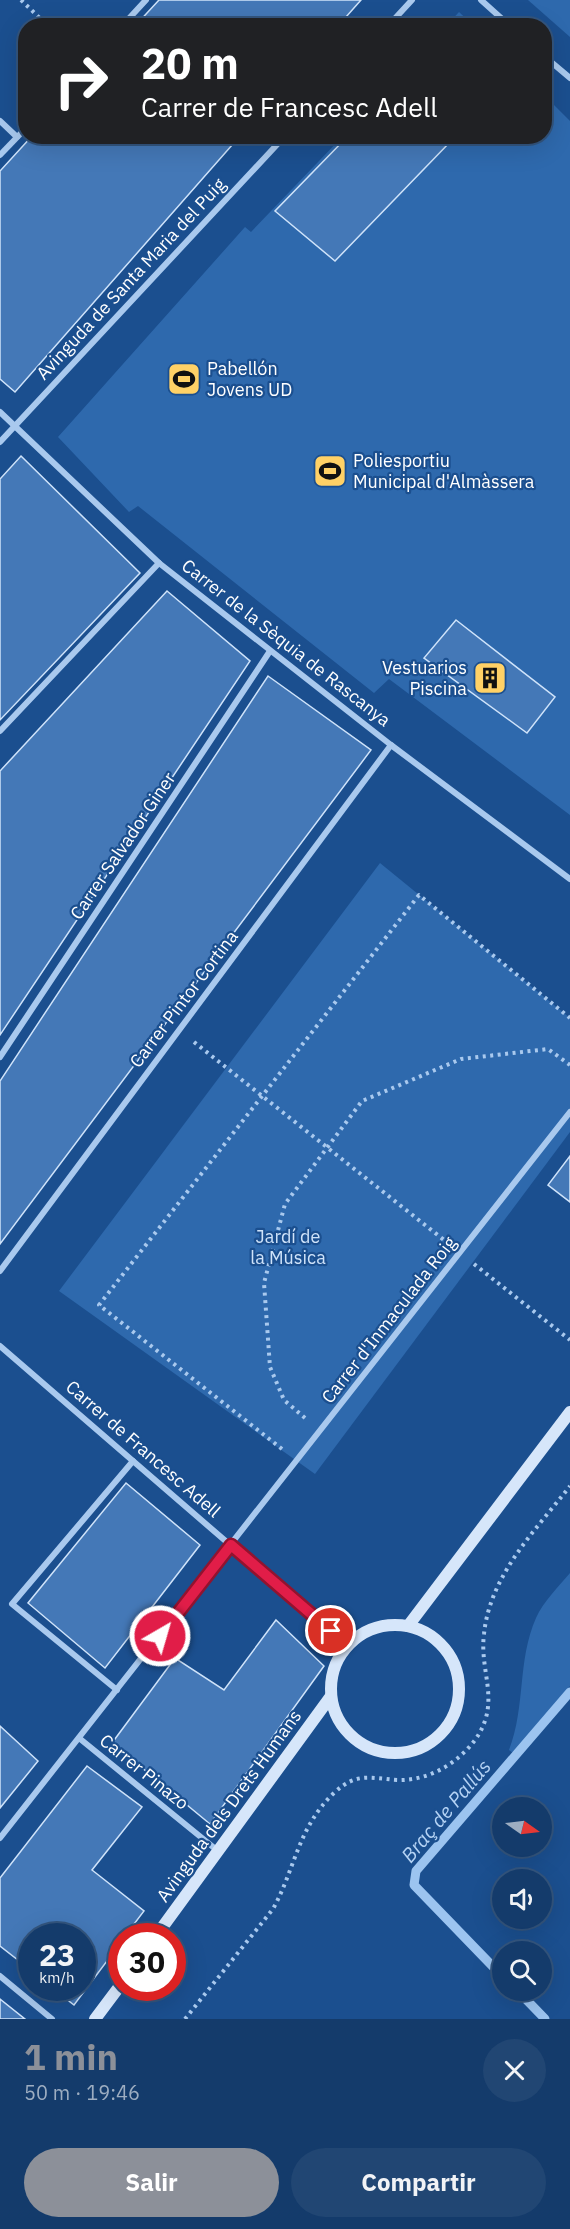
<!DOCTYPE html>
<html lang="es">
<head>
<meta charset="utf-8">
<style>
  body { margin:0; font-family:"IBM Plex Sans",sans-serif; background:#214673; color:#f1f3f6; height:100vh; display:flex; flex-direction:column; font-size:22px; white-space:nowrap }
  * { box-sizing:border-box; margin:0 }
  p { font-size:20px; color:#9dadc1 }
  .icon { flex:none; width:33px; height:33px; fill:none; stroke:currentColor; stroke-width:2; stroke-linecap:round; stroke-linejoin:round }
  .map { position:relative; height:2019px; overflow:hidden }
  .details { display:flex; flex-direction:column; background:#143b6b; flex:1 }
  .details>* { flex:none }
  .hud { position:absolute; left:18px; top:18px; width:534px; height:126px; border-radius:24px; box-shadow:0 6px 24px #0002,0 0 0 2px #33557e; background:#202124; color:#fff; overflow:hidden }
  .needle { width:39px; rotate:104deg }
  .tools { position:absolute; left:492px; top:1797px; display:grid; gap:12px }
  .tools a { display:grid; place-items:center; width:60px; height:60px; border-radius:50%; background:#143b6b; box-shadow:0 6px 24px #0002,0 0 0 2px #33557e; font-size:30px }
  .speed { position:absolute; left:18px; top:1923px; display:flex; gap:12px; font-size:30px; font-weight:700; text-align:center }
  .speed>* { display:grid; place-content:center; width:78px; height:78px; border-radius:50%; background:#143b6b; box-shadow:0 6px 24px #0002,0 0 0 2px #33557e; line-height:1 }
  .speed small { font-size:15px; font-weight:400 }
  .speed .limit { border:9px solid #d22; background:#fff; color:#111 }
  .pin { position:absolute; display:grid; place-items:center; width:51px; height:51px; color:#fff; margin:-26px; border:3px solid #fff; border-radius:50%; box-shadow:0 2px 6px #0007 }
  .me { position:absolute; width:66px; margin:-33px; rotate:38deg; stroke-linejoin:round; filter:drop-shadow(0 0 4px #0008) }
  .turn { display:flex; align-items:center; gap:21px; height:126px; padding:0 24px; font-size:27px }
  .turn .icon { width:78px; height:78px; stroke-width:2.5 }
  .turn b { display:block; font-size:42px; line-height:51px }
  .round { display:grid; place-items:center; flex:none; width:63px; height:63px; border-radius:32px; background:#214673 }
  .summary { display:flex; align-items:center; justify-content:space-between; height:102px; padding:0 24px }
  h1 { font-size:36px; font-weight:800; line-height:45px; color:#8c9099 }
  .cta { display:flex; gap:12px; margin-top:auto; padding:12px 24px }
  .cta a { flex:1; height:69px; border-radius:36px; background:#8c9099; color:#fff; font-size:24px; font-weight:800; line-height:69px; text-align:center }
  .cta a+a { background:#214673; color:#f1f3f6 }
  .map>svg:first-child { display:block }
  .green { fill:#2e69ad }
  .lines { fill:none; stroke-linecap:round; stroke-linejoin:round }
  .stream { stroke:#9cc4f0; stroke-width:9 }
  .building { fill:#4478b7; stroke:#cfe3fa; stroke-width:1.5 }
  .path { stroke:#a9c9ee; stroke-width:4; stroke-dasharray:3 4.5; stroke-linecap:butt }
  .street { stroke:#a9c9ee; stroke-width:6 }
  .secondary { stroke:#d6e6fa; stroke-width:12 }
  .route-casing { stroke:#92132f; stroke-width:15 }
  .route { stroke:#e11d48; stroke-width:10 }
  .labels { text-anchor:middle; stroke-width:4.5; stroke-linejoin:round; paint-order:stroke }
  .street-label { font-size:18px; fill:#fff; stroke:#1b4f8f }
  .poi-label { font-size:18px; fill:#fff; stroke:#1b4f8f; text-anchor:start }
  .park-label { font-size:18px; fill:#cfe3fa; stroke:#1b4f8f }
  .water-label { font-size:20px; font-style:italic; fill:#b5d3f5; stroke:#1b4f8f }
</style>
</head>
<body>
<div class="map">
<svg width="570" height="2019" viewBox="0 0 570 2019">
  <rect width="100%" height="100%" fill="#1b4f8f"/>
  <g class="green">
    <path d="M528,0H570V37Z"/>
    <path d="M459,12L473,25H447Z"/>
    <path d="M545,96L570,121V815L389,679L374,693L138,506L129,512L58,437L245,227L251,232L342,137L544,136Z"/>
    <path d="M380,863L570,1018V1132L315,1474L59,1291Z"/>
    <path d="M570,1573V1686L513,1753L509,1750C526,1706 517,1661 536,1618C543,1602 559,1586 570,1573Z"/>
  </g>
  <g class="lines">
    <g class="stream">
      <path d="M502,1976L414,1885L416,1871L570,1692"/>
      <path d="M517,1990L545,2019"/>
    </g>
  </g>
  <g class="building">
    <path d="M159,0H361L338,26H135Z"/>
    <path d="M32,136H240L15,392L0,379V171Z"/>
    <path d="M348,136H448L452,140L335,261L275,211Z"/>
    <path d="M21,456L140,573L0,720V479Z"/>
    <path d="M167,591L250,661L0,1035V771Z"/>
    <path d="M456,620L555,697L527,733L424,658Z"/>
    <path d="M268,676L371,750L0,1244V1081Z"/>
    <path d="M570,1156V1202L548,1185Z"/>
    <path d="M126,1483L200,1545L105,1668L28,1603Z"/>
    <path d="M276,1620L324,1666L210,1824L112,1743L175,1658L224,1690Z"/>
    <path d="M0,1726L38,1761L0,1808Z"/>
    <path d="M87,1766L142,1807L92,1870L144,1911L125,1936H122V1941L74,2005L52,1988H82V1936H32V1971L0,1946V1878Z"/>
    <path d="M0,1999L25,2019H0Z"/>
  </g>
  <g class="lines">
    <g class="path">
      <path d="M21,0L48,26"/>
      <path d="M194,1042L444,1240"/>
      <path d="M474,1264L570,1340"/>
      <path d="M305,1418L284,1400L270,1367L264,1283L285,1204L362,1101L461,1059L548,1049L570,1065"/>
      <path d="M282,1449L99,1305L419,895L570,1018"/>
      <path d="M185,2019L273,1909C295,1869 298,1827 334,1793C356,1772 370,1778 397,1780C428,1781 457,1764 475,1740C502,1702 479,1673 484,1634C490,1575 535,1531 570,1486"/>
    </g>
    <g class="street">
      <path d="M481,0L510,26"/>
      <path d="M122,26L146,0"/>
      <path d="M388,26L412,0"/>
      <path d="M544,56L570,78"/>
      <path d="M0,121L17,137"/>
      <path d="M0,155L26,128"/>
      <path d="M0,412L159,563L391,745L570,879"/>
      <path d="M0,442L285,136"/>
      <path d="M0,731L159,563"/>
      <path d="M0,1057L270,651"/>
      <path d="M0,1271L391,745"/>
      <path d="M0,1346L347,1646"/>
      <path d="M117,1690L12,1604L133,1461"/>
      <path d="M79,1738L218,1851"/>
      <path d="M0,1838L570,1112"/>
      <path d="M0,1976L52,2019"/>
    </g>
    <g class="secondary">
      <circle cx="395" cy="1689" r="64"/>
      <path d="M408,1626L570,1412"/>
      <path d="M156,1936L331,1696"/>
      <path d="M95,2019L122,1983"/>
    </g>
  </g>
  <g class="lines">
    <g class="route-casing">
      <path id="route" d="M160,1636L231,1545L331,1631"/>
    </g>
    <use href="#route" class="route"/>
  </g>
  <defs>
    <g id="stadium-square" transform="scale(1.725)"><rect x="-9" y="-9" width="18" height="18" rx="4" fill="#ffd166" stroke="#1b4f8f"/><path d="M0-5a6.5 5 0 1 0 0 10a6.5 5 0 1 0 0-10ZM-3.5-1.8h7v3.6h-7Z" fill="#111"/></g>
    <g id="building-square" transform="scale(1.725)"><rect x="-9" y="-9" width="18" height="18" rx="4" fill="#ffd166" stroke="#1b4f8f"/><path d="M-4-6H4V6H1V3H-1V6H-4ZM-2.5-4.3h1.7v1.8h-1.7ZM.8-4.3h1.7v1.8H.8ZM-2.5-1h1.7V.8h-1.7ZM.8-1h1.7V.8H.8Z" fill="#111"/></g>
  </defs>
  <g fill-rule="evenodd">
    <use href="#stadium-square" x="184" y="379"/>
    <use href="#stadium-square" x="330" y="471"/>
    <use href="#building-square" x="490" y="678"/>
  </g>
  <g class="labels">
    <g class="street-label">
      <text transform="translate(131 279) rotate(-47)" y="6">Avinguda de Santa Maria del Puig</text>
      <text transform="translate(286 643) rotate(38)" y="6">Carrer de la Sèquia de Rascanya</text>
      <text transform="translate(123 846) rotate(-56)" y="6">Carrer Salvador Giner</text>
      <text transform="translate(184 999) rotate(-53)" y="6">Carrer Pintor Cortina</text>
      <text transform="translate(389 1320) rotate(-52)" y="6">Carrer d'Inmaculada Roig</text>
      <text transform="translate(143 1449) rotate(41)" y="6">Carrer de Francesc Adell</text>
      <text transform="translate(144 1772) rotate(39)" y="6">Carrer Pinazo</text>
      <text transform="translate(229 1806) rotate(-54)" y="6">Avinguda dels Drets Humans</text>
    </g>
    <g class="poi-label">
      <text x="207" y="375">Pabellón<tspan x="207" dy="21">Jovens UD</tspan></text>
      <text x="353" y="467">Poliesportiu<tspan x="353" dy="21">Municipal d'Almàssera</tspan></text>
      <text x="467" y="674" text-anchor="end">Vestuarios<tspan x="467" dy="21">Piscina</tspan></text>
    </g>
    <g class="park-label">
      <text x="288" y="1243">Jardí de<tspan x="288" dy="21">la Música</tspan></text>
    </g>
    <g class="water-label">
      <text transform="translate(446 1811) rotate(-50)" y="7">Braç de Pallús</text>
    </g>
  </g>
</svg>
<div class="tools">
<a><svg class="needle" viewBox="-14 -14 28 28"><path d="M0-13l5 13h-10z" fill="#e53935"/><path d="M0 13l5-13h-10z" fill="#9dadc1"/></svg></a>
<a><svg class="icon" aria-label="sound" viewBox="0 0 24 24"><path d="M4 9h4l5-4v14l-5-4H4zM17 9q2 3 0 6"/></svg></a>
<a><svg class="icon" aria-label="search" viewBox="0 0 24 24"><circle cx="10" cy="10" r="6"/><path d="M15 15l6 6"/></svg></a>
</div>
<div class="speed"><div>23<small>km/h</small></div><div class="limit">30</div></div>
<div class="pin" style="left:331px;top:1631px;background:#d93025"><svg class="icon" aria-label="arrive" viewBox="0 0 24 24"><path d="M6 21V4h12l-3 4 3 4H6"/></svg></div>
<svg class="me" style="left:160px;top:1636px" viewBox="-20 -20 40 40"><circle r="17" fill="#e11d48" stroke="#fff" stroke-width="3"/><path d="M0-11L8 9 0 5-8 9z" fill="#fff"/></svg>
<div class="hud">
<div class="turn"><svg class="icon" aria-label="right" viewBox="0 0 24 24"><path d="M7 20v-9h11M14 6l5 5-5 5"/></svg><div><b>20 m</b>Carrer de Francesc Adell</div></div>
</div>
</div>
<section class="details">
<div class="summary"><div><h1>1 min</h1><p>50 m · 19:46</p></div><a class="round"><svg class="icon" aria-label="close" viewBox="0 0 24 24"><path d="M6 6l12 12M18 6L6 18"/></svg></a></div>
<div class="cta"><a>Salir</a><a>Compartir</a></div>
</section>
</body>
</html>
